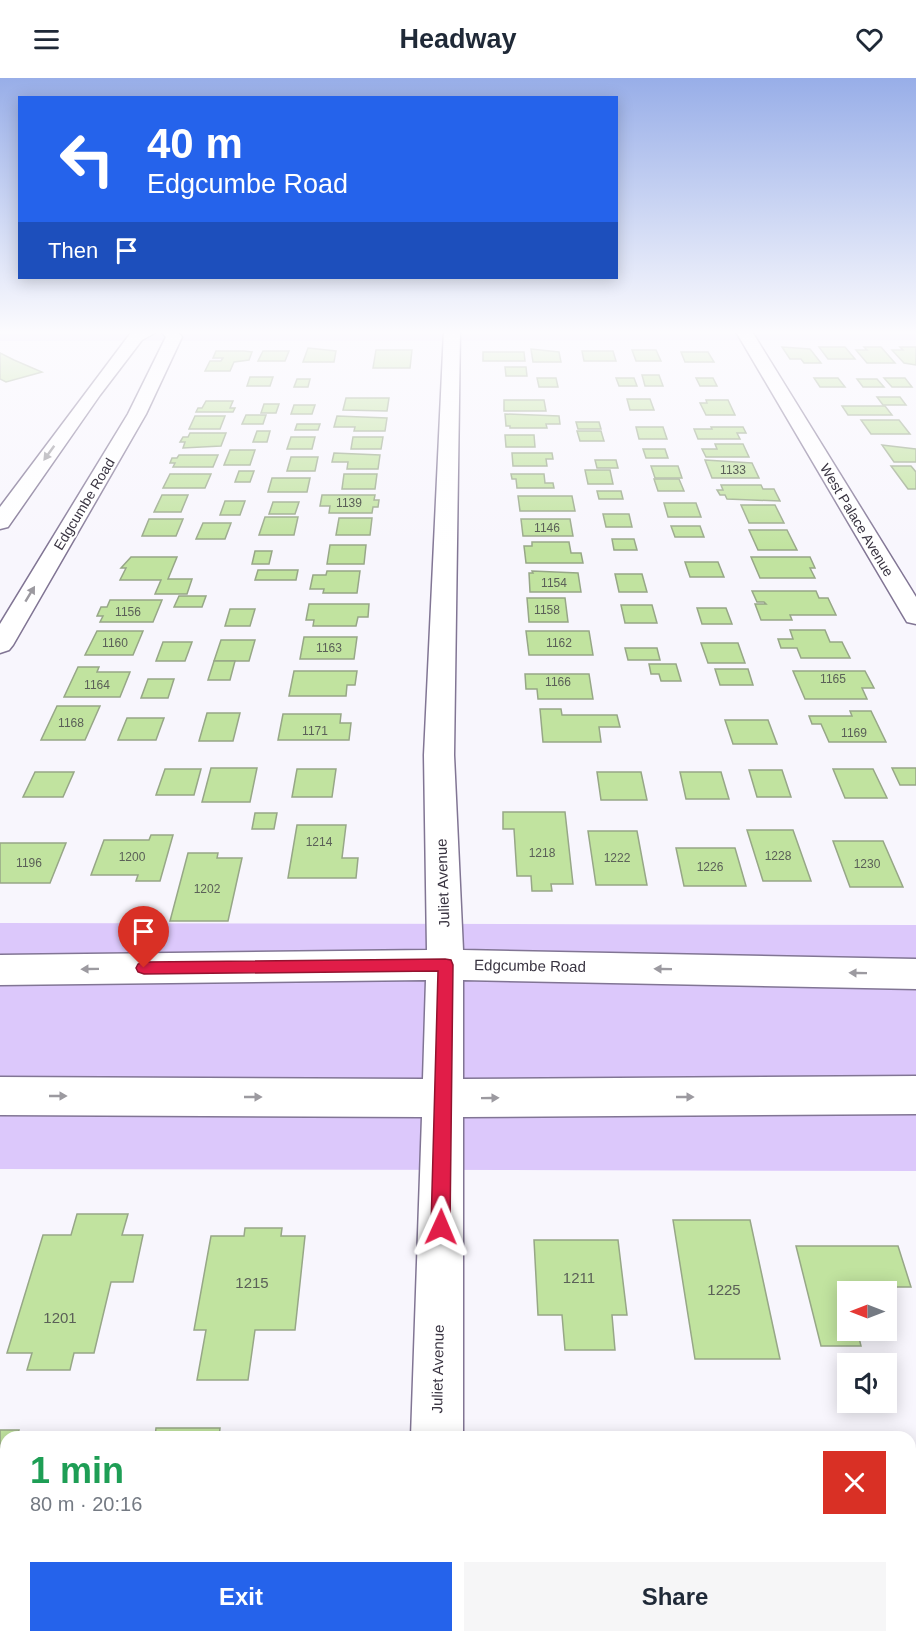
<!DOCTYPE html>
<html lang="en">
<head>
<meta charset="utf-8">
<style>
  body { margin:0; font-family:Arial,sans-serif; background:#f6f6f7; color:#1f2937; height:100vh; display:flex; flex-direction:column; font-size:22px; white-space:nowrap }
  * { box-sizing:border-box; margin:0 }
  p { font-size:20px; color:#747a83 }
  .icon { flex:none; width:33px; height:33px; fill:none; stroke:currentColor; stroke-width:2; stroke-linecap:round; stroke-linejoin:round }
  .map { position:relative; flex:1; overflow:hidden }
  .side { position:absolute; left:0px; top:1353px; width:916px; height:212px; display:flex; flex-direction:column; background:#fff; border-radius:18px 18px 0 0; box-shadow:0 3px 15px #0003 }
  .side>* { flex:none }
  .top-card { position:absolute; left:18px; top:18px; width:600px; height:183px; border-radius:0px; box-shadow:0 3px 15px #0003; background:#2563eb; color:#fff; overflow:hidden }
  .needle { width:39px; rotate:270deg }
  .buttons { position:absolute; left:837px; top:1203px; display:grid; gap:12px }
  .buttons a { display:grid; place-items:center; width:60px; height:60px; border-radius:0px; background:#fff; box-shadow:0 3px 15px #0003; font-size:30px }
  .pin { position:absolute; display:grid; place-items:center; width:51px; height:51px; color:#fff; margin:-62px -26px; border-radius:50% 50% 50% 0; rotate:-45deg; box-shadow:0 0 6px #0007 }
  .pin .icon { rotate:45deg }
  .me { position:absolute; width:66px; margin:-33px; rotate:1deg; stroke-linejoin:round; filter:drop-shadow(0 0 4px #0008) }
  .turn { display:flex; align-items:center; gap:21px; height:126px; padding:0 30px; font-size:27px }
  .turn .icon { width:78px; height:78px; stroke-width:2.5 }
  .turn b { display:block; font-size:42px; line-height:51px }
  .then { display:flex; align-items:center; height:57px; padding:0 30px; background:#0003; gap:12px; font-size:22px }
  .round { display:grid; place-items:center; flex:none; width:63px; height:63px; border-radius:0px; background:#f6f6f7 }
  .headline { display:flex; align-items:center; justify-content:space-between; height:102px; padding:0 30px }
  h1 { font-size:36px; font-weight:700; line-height:45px; color:#1e9e55 }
  .cta { display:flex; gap:12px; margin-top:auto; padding:12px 30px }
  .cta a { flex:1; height:69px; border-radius:0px; background:#2563eb; color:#fff; font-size:24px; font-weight:700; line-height:69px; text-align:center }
  .cta a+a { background:#f6f6f7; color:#1f2937 }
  header { display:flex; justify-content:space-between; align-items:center; height:78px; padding:0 30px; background:#fff; font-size:27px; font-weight:700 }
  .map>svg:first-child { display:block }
  .green { fill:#dcc8fb }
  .building { fill:#c1e39f; stroke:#97a787; stroke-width:1.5 }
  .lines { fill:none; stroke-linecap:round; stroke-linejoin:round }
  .minor-casing { stroke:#817594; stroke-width:3 }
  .minor { fill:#fff; fill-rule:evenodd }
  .oneway { fill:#9c9aa0 }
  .route { fill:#e11d48; stroke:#92132f; stroke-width:1.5 }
  .labels { text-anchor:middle; stroke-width:4.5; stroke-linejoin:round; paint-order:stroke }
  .number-label { font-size:12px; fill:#5b6058 }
  .far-street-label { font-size:14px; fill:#393441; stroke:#fff }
  .street-label { font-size:15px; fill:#393441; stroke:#fff }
  .near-number-label { font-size:15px; fill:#5b6058 }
</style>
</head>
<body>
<header><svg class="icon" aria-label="menu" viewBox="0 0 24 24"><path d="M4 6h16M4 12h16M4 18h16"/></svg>Headway<svg class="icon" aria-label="heart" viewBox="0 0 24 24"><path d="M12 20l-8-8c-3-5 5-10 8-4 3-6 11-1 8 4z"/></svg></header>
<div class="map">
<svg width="916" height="1564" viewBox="0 0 916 1564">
  <rect width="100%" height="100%" fill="#f8f6fd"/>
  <g class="green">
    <path d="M0,252H916V262L0,263Z"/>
    <path d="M0,845L916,847V1093L0,1091Z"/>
  </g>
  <g class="building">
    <path d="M782,269L810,271L821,285H804L801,281H790Z"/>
    <path d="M819,269H845L855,281H828Z"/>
    <path d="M864,269H881L895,285H867L856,272H867Z"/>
    <path d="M900,269H916V287L904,285L892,272H903Z"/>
    <path d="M308,270L336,273L334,284H303Z"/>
    <path d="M531,271L559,274L561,284H533Z"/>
    <path d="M376,272H412L410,290H373Z"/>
    <path d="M632,272H656L661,283H636Z"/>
    <path d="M216,273H244L252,274L249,282L234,284L230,293H205L210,283H221L223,280H213Z"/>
    <path d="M263,273H289L285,283H258Z"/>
    <path d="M582,273H613L616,283H584Z"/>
    <path d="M483,274H524L525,283H483Z"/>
    <path d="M681,274H708L714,284H685Z"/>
    <path d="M0,275L14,282L42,294L6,304L0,301Z"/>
    <path d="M505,289H526L527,298H506Z"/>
    <path d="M642,297H659L663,308H645Z"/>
    <path d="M250,299H273L270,308H247Z"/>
    <path d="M537,300H556L558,309H539Z"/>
    <path d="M616,300H634L637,308H619Z"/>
    <path d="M696,300H713L717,308H700Z"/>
    <path d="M814,300H838L845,309H820Z"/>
    <path d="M884,300H905L912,309H892Z"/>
    <path d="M297,301H310L308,309H294Z"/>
    <path d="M857,301H877L884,309H863Z"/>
    <path d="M877,319H900L906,327H883Z"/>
    <path d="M346,320H389L387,333L343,332Z"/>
    <path d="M627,321H650L654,332H630Z"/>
    <path d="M504,322H544L546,333H504Z"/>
    <path d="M706,322H728L735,337H706L700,325H707Z"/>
    <path d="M206,323H233L230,330H235L233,334H196L198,330H202Z"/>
    <path d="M264,326H279L276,335H261Z"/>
    <path d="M294,327H315L312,336H291Z"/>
    <path d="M842,328H885L892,337H848Z"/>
    <path d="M505,336L559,338L560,346H546L547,350H510V348H506Z"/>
    <path d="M246,337H266L263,346H242Z"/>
    <path d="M195,338H225L220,351H189Z"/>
    <path d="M337,338L387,340L385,353H354L355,349H334Z"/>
    <path d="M861,342H899L910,356H871Z"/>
    <path d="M576,344H599L601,351H578Z"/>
    <path d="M297,346H320L318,352H295Z"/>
    <path d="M636,349H663L667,361H639Z"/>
    <path d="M711,349H743L746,355H737L740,361H698L694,351H712Z"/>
    <path d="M257,353H270L267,364H253Z"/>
    <path d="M577,353H601L604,363H580Z"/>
    <path d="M190,355H226L221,368L183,370L185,364H180L183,359H188Z"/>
    <path d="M505,357H534L535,369H506Z"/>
    <path d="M291,359H315L312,371H287Z"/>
    <path d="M353,359H383L381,371H351Z"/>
    <path d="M715,366H743L749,379H706L702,371H717Z"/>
    <path d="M882,367L916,371V384H894Z"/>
    <path d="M643,371H665L668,380H646Z"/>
    <path d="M230,372H255L250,387H224Z"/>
    <path d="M334,375L380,377L378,391H347L348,384H332Z"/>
    <path d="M512,375H552L553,381H546L547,388H513Z"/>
    <path d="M179,377H218L213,389H173L175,385H170L172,380H177Z"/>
    <path d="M291,379H318L315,393H287Z"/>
    <path d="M595,382H616L618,390H597Z"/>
    <path d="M705,382L752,385L759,400H712Z"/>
    <path d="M651,388H678L682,400H655Z"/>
    <path d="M891,388H911L916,394V411H908Z"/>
    <path d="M585,392H610L613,406H588Z"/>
    <path d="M239,393H254L250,404H235Z"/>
    <path d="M170,396H211L205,410H163Z"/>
    <path d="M344,396H377L375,411H342Z"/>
    <path d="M511,396H544L545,405H553L554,410H517L516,401H512Z"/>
    <path d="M272,400H310L307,414H268Z"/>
    <path d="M654,401H679L684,413H658Z"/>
    <path d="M721,407H761L763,411H774L780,423L727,421L725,417H720L717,412H723Z"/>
    <path d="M597,413H621L623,421H599Z"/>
    <path d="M162,417H188L181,434H154Z"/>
    <path d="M322,417H375L374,422H379L378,429H373L372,435H329L330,428H320Z"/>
    <path d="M518,418H572L575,433H520Z"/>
    <path d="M225,423H245L240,437H220Z"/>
    <path d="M273,424H299L295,436H269Z"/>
    <path d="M664,425H696L701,439H668Z"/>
    <path d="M741,427H775L784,445H749Z"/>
    <path d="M603,436H629L632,449H606Z"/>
    <path d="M265,439H298L294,457H259Z"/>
    <path d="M339,440H372L370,457H336Z"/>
    <path d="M149,441H183L176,458H142Z"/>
    <path d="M521,441H570L573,458H523Z"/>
    <path d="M203,445H231L225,461H196Z"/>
    <path d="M671,448H700L704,459H675Z"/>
    <path d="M749,452H787L797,472H758Z"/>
    <path d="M612,461H634L637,472H614Z"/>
    <path d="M532,464H569L571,475H581L583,485H526L524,468H532Z"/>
    <path d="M330,467H366L364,486H327Z"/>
    <path d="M255,473H272L269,486H252Z"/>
    <path d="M131,479H177L168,501H192L187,516H155L161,502H120L126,490H121Z"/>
    <path d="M751,479H810L815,490H810L815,500H760Z"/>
    <path d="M685,484H718L724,499H690Z"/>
    <path d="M258,492H298L296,502H255Z"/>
    <path d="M327,493H360L357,515H323L324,511H310L313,497H326Z"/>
    <path d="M532,493L578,495L581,514H530L529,495H533Z"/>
    <path d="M615,496H642L647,514H619Z"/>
    <path d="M752,513H816L819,520H828L836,537H790L792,542H761L755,526H766L764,524H757Z"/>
    <path d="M179,518H206L202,529H174Z"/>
    <path d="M527,520H565L568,544H529Z"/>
    <path d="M110,522H162L153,544H100L103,538H97L101,529H107Z"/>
    <path d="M309,526H369L368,539H358L356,548H313L314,542H306Z"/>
    <path d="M621,527H652L657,545H625Z"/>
    <path d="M697,530H726L732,546H702Z"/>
    <path d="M230,531H255L250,548H225Z"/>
    <path d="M790,552H825L830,564H842L850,580H801L797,570H781L778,561H793Z"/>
    <path d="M97,553H143L133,577H85Z"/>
    <path d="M526,553H589L593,577H529Z"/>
    <path d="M304,559H357L354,581H300Z"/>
    <path d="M221,562H255L249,583H214Z"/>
    <path d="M163,564H192L185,583H156Z"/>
    <path d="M701,565H738L745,585H708Z"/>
    <path d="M625,570H657L660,582H628Z"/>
    <path d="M214,583H235L230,602H208Z"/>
    <path d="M649,586H676L681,603H661L659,596H651Z"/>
    <path d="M78,589H99L97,594H130L120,619H64Z"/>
    <path d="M715,591H748L753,607H720Z"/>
    <path d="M294,593H357L355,607H347L346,618H289Z"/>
    <path d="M793,593H865L874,610H862L867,621H805Z"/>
    <path d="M525,596H589L593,621H538L537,611H526Z"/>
    <path d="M148,601H174L168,620H141Z"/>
    <path d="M57,628H100L85,662H41Z"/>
    <path d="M540,631H561L562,637H617L620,649H599L601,664H543Z"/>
    <path d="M850,633H871L886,664H829L821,646H812L809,638H852Z"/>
    <path d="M207,635H240L233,663H199Z"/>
    <path d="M283,636H341L340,645H351L349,662H278Z"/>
    <path d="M127,640H164L156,662H118Z"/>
    <path d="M725,642H768L777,666H733Z"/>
    <path d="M211,690H257L250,724H202Z"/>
    <path d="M892,690H916V707H900Z"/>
    <path d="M165,691H201L194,717H156Z"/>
    <path d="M297,691H336L332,719H292Z"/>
    <path d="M833,691H873L887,720H845Z"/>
    <path d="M749,692H782L791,719H757Z"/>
    <path d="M35,694H74L63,719H23Z"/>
    <path d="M597,694H641L647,722H601Z"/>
    <path d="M680,694H721L729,721H686Z"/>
    <path d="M503,734H565L573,806H551L552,813H532L531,798H517L514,751H503Z"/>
    <path d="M255,735H277L274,751H252Z"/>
    <path d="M297,747H346L342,780H358L356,800H288Z"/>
    <path d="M747,752H793L811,803H763Z"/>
    <path d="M588,753H637L647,807H596Z"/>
    <path d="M151,757H173L160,803H136L138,797H91L104,762H149Z"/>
    <path d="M833,763H883L903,809H850Z"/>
    <path d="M0,765H66L50,805H0Z"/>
    <path d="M676,770H735L746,808H684Z"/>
    <path d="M188,775H218L217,780H242L228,843H170Z"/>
    <path d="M77,1136H128L122,1157H143L133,1204H111L94,1275H74L70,1292H27L32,1275H7L43,1157H71Z"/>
    <path d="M673,1142H750L780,1281H695Z"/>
    <path d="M245,1150H282L281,1158H305L295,1252H255L248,1302H197L206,1252H194L211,1158H244Z"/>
    <path d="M534,1162H618L627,1237H612L615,1272H565L562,1237H538Z"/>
    <path d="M796,1168H898L911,1209H886L894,1235H886V1214H848V1252H857L861,1268H821Z"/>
    <path d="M156,1350H220L219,1359H155Z"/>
    <path d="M0,1352H19L17,1359H6V1396L0,1418Z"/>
    <path d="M910,1429L916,1449V1460H910Z"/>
    <rect x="585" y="1561" width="119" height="3"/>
    <rect x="834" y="1561" width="82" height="3"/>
  </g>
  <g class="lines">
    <g class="minor-casing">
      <g id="minor">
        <path d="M140,252H176L182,259L146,336L13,567L9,572L0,575V546L128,336L166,259L160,252L142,262L100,317L8,449L0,451V429L130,256Z"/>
        <path d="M444,252H460L454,677L463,872L916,881V911L463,902V1001L916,998V1036L463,1039V1359H411L422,1039L0,1037V999L423,1001L426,902L0,907V877L427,872L424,677Z"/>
        <path d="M735,252H751L916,519V546L907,544L904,539Z"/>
        <rect x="404" y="1558" width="58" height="6"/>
      </g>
    </g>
    <use href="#minor" class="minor"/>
  </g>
  <defs><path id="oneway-solid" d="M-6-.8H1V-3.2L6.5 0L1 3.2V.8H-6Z" transform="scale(1.5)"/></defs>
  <g class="oneway">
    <use href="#oneway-solid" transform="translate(49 375) rotate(126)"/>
    <use href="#oneway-solid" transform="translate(30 516) rotate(-59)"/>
    <use href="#oneway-solid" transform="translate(90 891) rotate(179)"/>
    <use href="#oneway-solid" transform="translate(663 891) rotate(-179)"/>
    <use href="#oneway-solid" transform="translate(858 895) rotate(-179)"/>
    <use href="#oneway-solid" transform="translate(58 1018)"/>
    <use href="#oneway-solid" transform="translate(253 1019)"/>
    <use href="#oneway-solid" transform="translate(685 1019)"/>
    <use href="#oneway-solid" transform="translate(490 1020) rotate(-1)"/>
  </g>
  <linearGradient id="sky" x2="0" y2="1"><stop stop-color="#98aee8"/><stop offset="0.54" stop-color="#fcfbfe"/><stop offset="1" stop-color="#fcfbfe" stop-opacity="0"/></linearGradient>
  <rect width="916" height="471" fill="url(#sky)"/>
  <path class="route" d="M445,881L451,882L453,887L450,1149L447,1156L441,1159L434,1156L431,1149L438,893L144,896L138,894L136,890L138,886L144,884Z"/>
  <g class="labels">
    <g class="number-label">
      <text x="733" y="396">1133</text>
      <text x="349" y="429">1139</text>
      <text x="547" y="454">1146</text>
      <text x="554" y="509">1154</text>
      <text x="547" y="536">1158</text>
      <text x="128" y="538">1156</text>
      <text x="115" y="569">1160</text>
      <text x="559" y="569">1162</text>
      <text x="329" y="574">1163</text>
      <text x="833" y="605">1165</text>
      <text x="558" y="608">1166</text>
      <text x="97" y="611">1164</text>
      <text x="71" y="649">1168</text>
      <text x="315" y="657">1171</text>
      <text x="854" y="659">1169</text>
      <text x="319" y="768">1214</text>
      <text x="542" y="779">1218</text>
      <text x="778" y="782">1228</text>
      <text x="132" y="783">1200</text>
      <text x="617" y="784">1222</text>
      <text x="29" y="789">1196</text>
      <text x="867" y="790">1230</text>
      <text x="710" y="793">1226</text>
      <text x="207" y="815">1202</text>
    </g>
    <g class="far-street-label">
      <text transform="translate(84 426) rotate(-59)" y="5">Edgcumbe Road</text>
      <text transform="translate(857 442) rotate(59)" y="5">West Palace Avenue</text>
    </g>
    <g class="street-label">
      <text transform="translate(443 805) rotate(-92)" y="5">Juliet Avenue</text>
      <text transform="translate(530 888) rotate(1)" y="5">Edgcumbe Road</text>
      <text transform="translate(438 1291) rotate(-89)" y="5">Juliet Avenue</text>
    </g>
    <g class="near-number-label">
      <text x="579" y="1205">1211</text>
      <text x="252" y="1210">1215</text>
      <text x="724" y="1217">1225</text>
      <text x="60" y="1245">1201</text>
    </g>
  </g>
</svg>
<div class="buttons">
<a><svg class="needle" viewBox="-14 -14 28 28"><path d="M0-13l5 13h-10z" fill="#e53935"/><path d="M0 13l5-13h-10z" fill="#747a83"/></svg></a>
<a><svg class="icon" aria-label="sound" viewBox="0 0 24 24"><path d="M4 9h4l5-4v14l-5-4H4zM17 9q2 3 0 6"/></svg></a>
</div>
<div class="pin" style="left:144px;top:890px;background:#d93025"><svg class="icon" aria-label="arrive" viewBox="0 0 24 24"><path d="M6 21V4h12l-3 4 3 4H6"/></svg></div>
<svg class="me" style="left:441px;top:1149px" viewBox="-20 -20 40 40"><path d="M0-17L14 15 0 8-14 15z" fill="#e11d48" stroke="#fff" stroke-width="4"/></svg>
<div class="top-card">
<div class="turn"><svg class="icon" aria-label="left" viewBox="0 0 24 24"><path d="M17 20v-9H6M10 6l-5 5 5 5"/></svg><div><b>40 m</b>Edgcumbe Road</div></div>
<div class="then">Then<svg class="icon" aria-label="arrive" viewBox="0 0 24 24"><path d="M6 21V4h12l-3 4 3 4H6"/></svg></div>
</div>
<section class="side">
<div class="headline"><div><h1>1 min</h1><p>80 m · 20:16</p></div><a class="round" style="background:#d93025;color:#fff"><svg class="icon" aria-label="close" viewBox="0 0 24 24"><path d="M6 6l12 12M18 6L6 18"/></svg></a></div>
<div class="cta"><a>Exit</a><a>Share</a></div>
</section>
</div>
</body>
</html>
